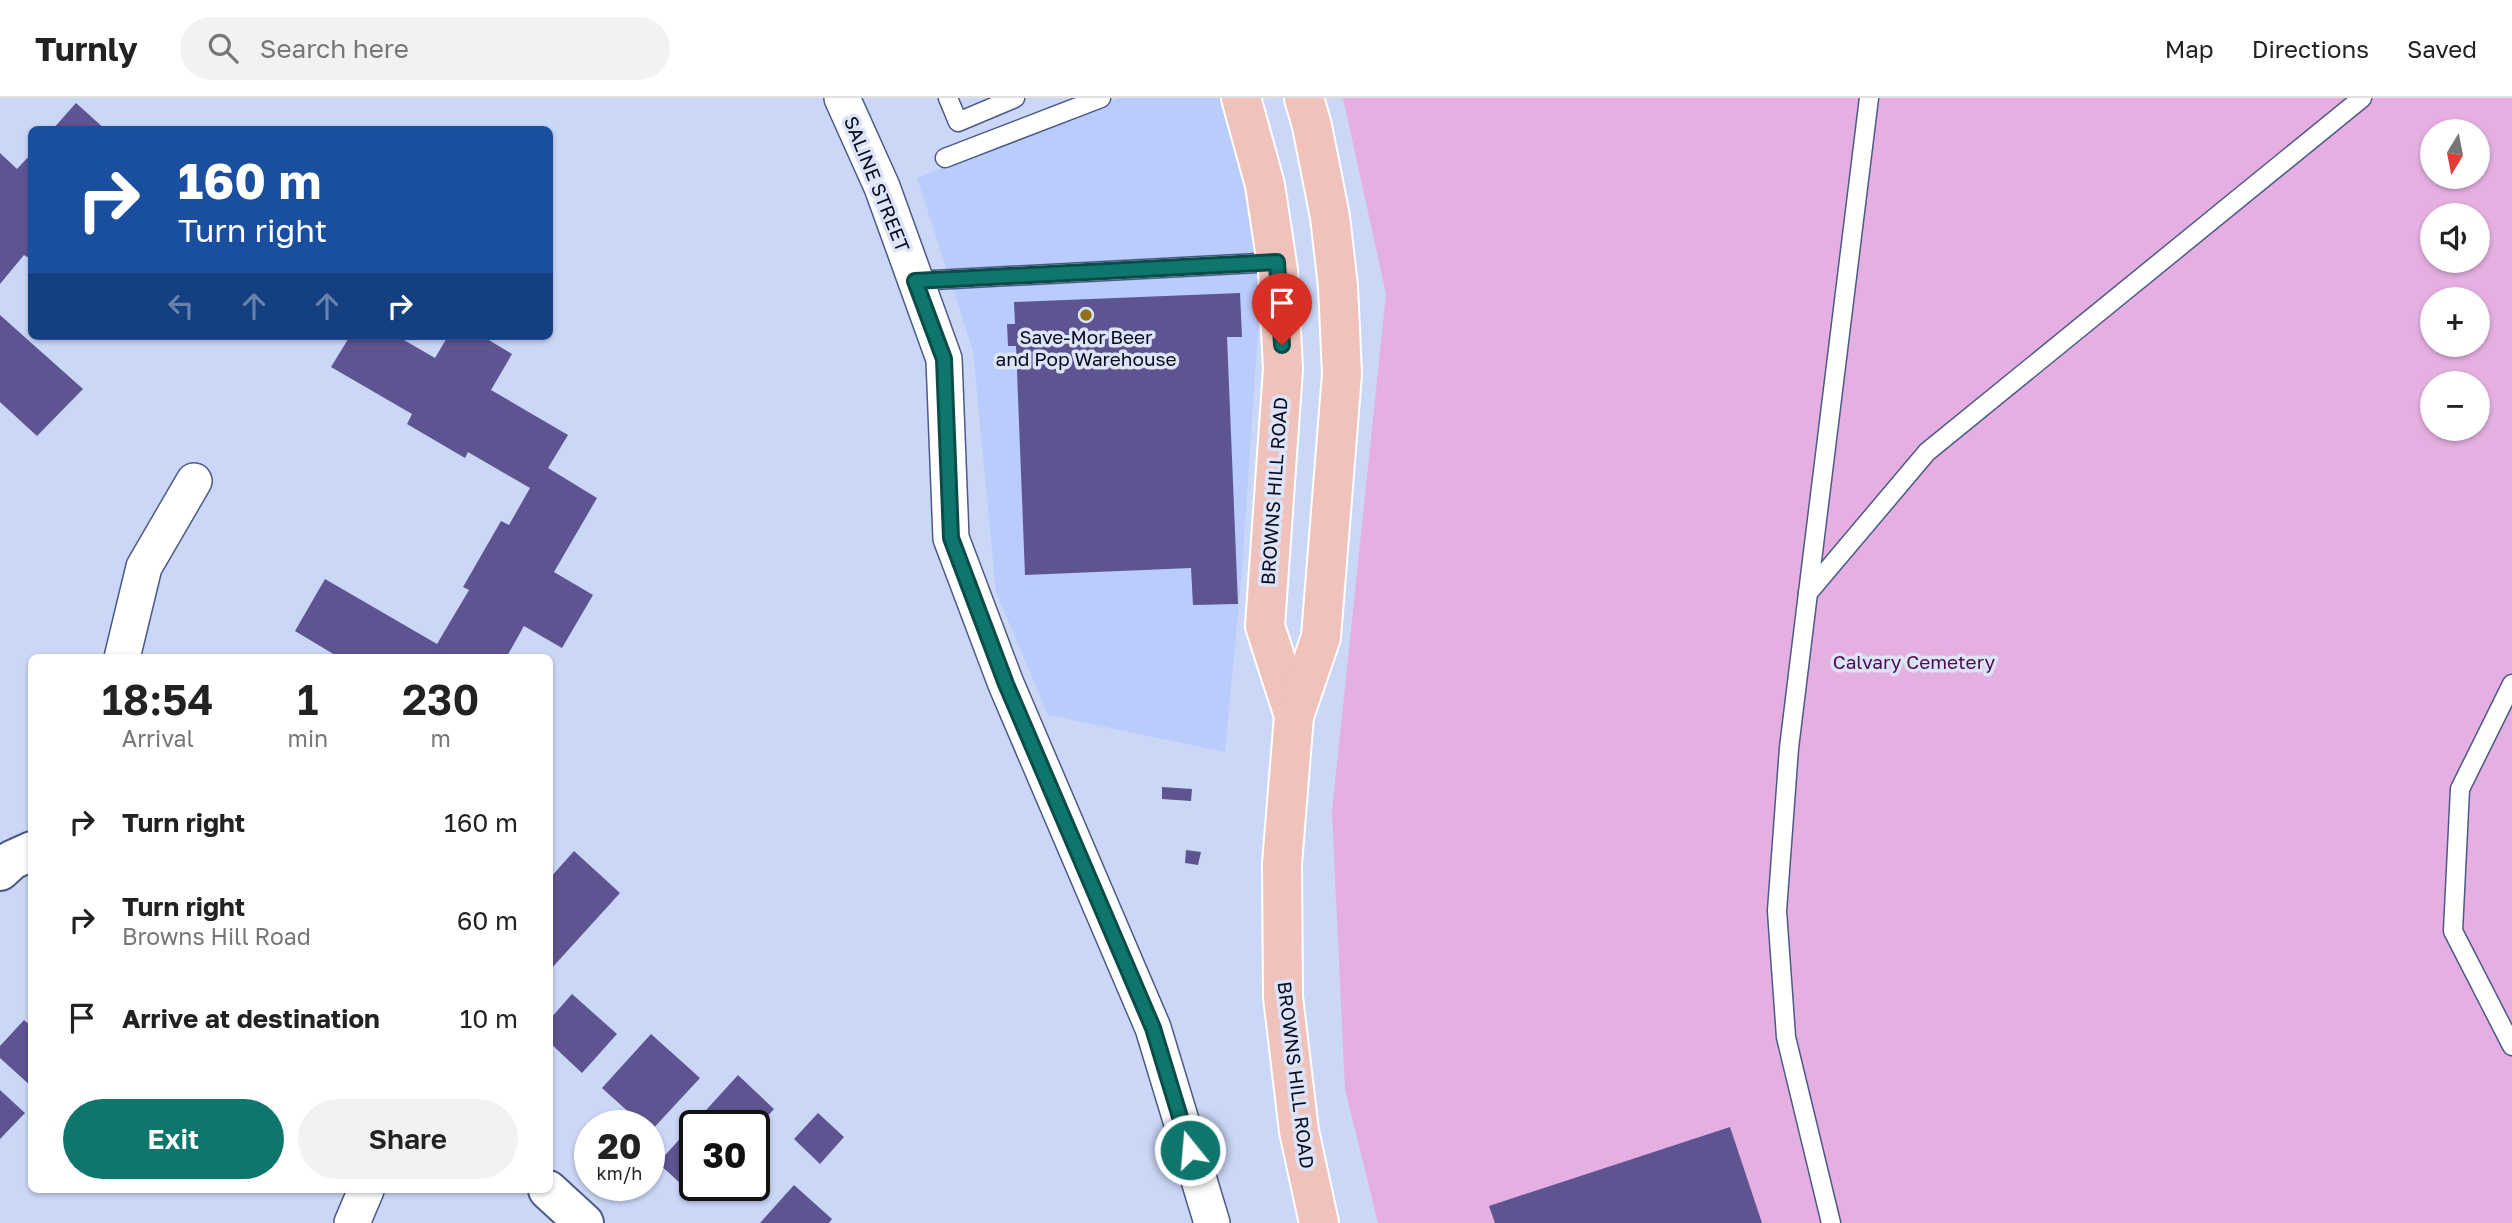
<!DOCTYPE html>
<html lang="en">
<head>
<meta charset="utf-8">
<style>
  body { margin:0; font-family:"Golos Text",sans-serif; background:#f2f2f2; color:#222; height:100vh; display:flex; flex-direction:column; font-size:26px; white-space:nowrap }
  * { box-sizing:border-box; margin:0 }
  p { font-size:23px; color:#767676 }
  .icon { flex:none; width:38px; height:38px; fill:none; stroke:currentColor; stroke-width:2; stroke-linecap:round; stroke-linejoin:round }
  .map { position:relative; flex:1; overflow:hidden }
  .sheet { position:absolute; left:28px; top:556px; width:525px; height:539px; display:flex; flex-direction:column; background:#fff; border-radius:10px; box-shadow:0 2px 5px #0004 }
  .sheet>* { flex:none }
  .guide { position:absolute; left:28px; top:28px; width:525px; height:214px; border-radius:10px; box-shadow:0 2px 5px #0004; background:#1a4fa0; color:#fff; overflow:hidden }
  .needle { width:46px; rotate:190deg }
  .tools { position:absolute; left:2420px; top:21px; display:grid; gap:14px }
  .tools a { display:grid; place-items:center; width:70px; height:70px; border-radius:50%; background:#fff; box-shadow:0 2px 5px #0004; font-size:35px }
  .speed { position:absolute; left:574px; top:1012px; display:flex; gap:14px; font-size:35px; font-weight:700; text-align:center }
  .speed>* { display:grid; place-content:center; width:91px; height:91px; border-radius:50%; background:#fff; box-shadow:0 2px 5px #0004; line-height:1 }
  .speed small { font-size:18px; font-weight:400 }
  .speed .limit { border:4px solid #111; border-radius:10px; background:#fff; color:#111 }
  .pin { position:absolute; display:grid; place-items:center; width:60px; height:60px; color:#fff; margin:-72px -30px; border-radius:50% 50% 50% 0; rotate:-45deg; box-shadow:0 0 7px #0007 }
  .pin .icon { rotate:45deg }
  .me { position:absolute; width:77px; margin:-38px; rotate:343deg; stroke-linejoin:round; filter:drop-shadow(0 0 5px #0008) }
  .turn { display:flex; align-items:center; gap:24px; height:147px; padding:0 35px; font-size:32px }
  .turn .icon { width:91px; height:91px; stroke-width:2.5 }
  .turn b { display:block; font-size:49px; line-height:60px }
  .lanes { display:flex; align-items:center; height:66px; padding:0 35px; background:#0003; justify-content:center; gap:35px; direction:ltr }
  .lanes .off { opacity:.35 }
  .eta { display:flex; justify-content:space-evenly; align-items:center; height:119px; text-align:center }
  .eta b { font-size:42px; font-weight:600; line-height:49px }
  .primary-button { display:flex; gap:14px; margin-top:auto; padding:14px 35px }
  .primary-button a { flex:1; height:80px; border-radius:42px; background:#0f766e; color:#fff; font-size:28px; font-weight:600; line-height:80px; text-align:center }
  .primary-button a+a { background:#f2f2f2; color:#222 }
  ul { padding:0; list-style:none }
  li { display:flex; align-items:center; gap:21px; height:98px; padding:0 35px }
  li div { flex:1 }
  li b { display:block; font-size:26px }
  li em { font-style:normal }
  header { display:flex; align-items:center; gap:42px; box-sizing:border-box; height:98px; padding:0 35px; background:#fff; border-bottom:2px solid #e0e0e0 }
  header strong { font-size:33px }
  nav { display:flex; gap:38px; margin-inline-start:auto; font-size:24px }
  .search { width:490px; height:63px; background:#f2f2f2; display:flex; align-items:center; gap:18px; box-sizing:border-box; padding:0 24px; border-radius:38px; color:#767676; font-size:26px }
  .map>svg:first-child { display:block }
  .built { fill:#baccfc }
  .green { fill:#e5afe1; fill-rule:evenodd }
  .building { fill:#5d5491 }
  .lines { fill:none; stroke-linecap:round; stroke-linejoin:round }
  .service-casing { stroke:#4b5a88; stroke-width:21 }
  .minor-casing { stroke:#4b5a88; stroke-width:38 }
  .tertiary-casing { stroke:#4b5a88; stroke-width:42 }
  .primary-casing { stroke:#fff; stroke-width:42 }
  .service { stroke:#fff; stroke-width:18 }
  .minor { stroke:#fff; stroke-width:35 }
  .tertiary { stroke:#fff; stroke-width:38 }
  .primary { stroke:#efc2bb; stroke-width:38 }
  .route-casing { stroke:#0a4d48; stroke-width:18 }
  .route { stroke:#0f766e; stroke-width:12 }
  .poi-dot { fill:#907217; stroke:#dce4fa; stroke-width:2.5 }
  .labels { text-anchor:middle; stroke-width:7; stroke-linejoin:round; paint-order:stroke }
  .street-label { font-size:19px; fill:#060a1c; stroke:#dce4fa }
  .poi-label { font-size:19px; fill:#060a1c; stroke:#dce4fa }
  .park-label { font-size:19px; fill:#4f0a4e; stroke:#dce4fa }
</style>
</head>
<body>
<header>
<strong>Turnly</strong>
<div class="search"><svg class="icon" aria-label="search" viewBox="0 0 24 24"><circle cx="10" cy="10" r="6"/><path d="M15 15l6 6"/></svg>Search here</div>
<nav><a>Map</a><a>Directions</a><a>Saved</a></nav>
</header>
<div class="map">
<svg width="2512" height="1125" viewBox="0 0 2512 1125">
  <rect width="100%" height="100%" fill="#cbd7f7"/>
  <path class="built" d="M1119,0H1228L1263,159L1242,472L1225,654L1048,617L996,494L973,253L917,80Z"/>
  <path class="green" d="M1343,0H2512V1125H1378L1345,991L1332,714L1386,196ZM2432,33H2478V79H2432ZM2432,117H2478V163H2432ZM2432,201H2478V247H2432ZM2432,285H2478V331H2432Z"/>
  <g class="building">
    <path d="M76,5L106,32H52Z"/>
    <path d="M0,55L17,71L32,55V162L24,157L0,186Z"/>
    <path d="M1240,195L1242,239H1227L1238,506L1193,507L1191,470L1025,477L1016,248H1008L1007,226H1015L1014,204Z"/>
    <path d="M0,217L83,291L37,338L0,304Z"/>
    <path d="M350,238H397L435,260L448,238H482L512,256L491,292L568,337L548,370L597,400L554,474L593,497L562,550L524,528L506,560H340L295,533L325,481L437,546L469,492L463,489L501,423L509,427L530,390L468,354L465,360L407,326L412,316L331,269Z"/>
    <path d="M1162,689L1192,691L1191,703L1162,701Z"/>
    <path d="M1186,752L1201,754L1198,767L1185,765Z"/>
    <path d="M574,753L620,795L550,872V780Z"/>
    <path d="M572,896L617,936L582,975L550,945V921Z"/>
    <path d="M24,922L32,929V989L0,960V948Z"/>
    <path d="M651,936L700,980L649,1035V1027H643L602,990Z"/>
    <path d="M738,977L774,1011L754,1033V1027H695L696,1087L690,1094L658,1065Z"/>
    <path d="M0,992L25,1015L0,1041Z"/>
    <path d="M818,1015L844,1039L820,1066L794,1041Z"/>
    <path d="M1730,1029L1762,1125H1495L1489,1108Z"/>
    <path d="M794,1087L832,1121L829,1125H760Z"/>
  </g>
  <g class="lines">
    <g class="service-casing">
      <g id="service">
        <path d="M948,0L958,24L1015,0"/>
        <path d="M945,60L1101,0"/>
        <path d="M915,183L1277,164"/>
        <path d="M1808,495L1869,0"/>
        <path d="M2512,586L2460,691L2453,833L2512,948"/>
        <path d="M1831,1125L1786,939L1777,813L1789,650L1808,495L1927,354L2362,0"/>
      </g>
    </g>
    <g class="minor-casing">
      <g id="minor">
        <path d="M842,0L882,89L944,261L951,440L1006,586L1153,930L1212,1125"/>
        <path d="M122,560L144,469L194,383"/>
        <path d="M352,1125L366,1092"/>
      </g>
    </g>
    <g class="tertiary-casing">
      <g id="tertiary">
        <path d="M0,773L12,762L32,753"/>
        <path d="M548,1092L584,1125"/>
      </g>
    </g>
    <g class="primary-casing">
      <g id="primary">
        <path d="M1241,0L1265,87L1278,173L1283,271L1265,528L1294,618"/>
        <path d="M1304,0L1312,28L1330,119L1338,188L1342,276L1321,539L1294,618L1282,766L1283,899L1299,1033L1319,1125"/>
      </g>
    </g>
    <use href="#service" class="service"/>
    <use href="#minor" class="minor"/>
    <use href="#tertiary" class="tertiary"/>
    <use href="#primary" class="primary"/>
  </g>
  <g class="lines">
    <g class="route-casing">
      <path id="route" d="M1190,1052L1153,930L1006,586L951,440L944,261L915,183L1277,164L1282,247"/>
    </g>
    <use href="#route" class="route"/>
  </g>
  <circle class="poi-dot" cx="1086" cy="217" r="7"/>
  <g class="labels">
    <g class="street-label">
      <text transform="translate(877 86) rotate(68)" y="7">SALINE STREET</text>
      <text transform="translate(1274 393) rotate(-86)" y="7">BROWNS HILL ROAD</text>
      <text transform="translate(1296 977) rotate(83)" y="7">BROWNS HILL ROAD</text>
    </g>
    <g class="poi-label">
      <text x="1086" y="246">Save-Mor Beer<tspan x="1086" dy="22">and Pop Warehouse</tspan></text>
    </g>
    <g class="park-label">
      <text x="1914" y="571">Calvary Cemetery</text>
    </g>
  </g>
</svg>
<div class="tools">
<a><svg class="needle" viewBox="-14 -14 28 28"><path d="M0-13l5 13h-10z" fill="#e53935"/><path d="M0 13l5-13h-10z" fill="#767676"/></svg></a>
<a><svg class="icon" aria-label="sound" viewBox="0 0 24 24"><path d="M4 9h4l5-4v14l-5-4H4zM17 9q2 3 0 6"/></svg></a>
<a>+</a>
<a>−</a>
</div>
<div class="speed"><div>20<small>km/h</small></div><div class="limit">30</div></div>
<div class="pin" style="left:1282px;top:247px;background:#d93025"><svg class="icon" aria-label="arrive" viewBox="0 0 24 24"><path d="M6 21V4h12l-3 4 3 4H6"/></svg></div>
<svg class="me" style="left:1190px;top:1052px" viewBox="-20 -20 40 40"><circle r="17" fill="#0f766e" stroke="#fff" stroke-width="3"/><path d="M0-11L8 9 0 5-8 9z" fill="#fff"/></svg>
<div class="guide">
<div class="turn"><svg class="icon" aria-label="right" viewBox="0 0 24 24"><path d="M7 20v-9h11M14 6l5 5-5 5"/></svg><div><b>160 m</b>Turn right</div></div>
<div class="lanes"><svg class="icon off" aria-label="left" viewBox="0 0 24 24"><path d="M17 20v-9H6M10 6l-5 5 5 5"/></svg><svg class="icon off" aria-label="ahead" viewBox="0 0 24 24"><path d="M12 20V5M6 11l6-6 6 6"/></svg><svg class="icon off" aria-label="ahead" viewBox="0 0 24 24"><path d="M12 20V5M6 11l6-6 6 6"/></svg><svg class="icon" aria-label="right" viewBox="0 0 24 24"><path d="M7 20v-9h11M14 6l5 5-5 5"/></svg></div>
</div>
<section class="sheet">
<div class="eta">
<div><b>18:54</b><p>Arrival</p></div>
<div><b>1</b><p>min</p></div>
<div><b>230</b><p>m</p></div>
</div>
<ul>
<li><svg class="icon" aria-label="right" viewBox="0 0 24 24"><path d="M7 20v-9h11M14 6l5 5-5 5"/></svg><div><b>Turn right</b></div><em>160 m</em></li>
<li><svg class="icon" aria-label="right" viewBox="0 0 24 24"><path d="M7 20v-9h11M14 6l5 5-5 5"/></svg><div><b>Turn right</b><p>Browns Hill Road</p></div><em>60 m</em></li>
<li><svg class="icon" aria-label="arrive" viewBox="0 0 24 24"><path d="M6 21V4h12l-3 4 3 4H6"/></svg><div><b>Arrive at destination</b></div><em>10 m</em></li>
</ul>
<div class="primary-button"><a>Exit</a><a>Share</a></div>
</section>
</div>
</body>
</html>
